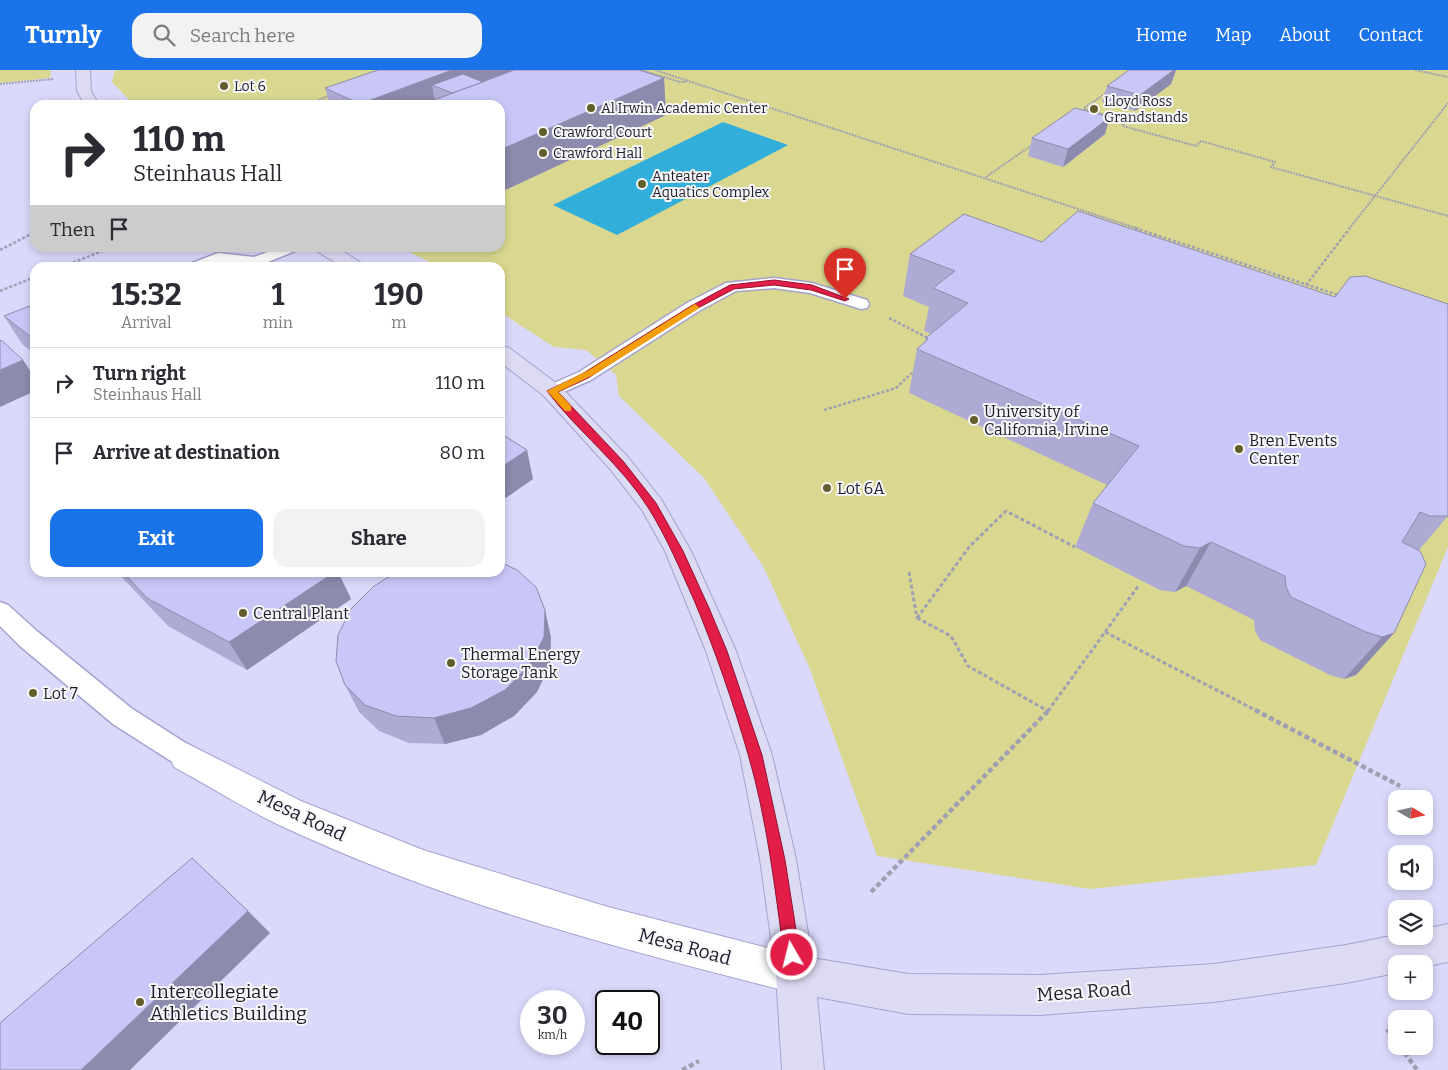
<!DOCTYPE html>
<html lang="en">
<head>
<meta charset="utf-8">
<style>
  body { margin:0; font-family:Bitter,serif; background:#f2f2f3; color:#2b2b33; height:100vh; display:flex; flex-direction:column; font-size:19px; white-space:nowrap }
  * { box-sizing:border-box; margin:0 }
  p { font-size:16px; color:#7c7c81 }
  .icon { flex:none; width:28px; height:28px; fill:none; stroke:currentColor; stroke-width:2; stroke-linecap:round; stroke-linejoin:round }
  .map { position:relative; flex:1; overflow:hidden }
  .drawer { position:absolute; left:30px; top:192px; width:475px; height:315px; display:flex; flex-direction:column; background:#fff; border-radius:15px; box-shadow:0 2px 8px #0003 }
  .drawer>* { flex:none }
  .banner { position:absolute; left:30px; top:30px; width:475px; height:152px; border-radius:15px; box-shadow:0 2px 8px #0003; background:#fff; color:#2b2b33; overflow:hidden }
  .needle { width:32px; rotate:99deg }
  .controls { position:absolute; left:1388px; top:720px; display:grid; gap:10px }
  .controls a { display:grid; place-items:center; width:45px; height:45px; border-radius:10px; background:#fff; box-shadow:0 2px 8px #0003; font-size:25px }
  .speed { position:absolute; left:520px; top:920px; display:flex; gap:10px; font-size:25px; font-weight:700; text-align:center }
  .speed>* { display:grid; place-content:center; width:65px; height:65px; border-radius:50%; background:#fff; box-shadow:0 2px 8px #0003; line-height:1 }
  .speed small { font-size:12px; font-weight:400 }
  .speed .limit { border:2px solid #111; border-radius:8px; background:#fff; color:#111 }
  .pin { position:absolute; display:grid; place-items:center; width:42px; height:42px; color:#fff; margin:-51px -21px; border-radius:50% 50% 50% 0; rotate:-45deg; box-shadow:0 0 5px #0007 }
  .pin .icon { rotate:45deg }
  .me { position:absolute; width:55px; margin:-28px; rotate:352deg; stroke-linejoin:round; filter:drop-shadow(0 0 4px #0008) }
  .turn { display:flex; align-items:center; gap:18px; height:105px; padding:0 20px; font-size:22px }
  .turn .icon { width:65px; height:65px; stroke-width:2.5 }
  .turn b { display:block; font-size:35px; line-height:42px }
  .then { display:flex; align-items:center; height:48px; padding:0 20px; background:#0003; gap:10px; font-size:19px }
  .eta { display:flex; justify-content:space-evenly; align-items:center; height:85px; text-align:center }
  .eta b { font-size:30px; font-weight:700; line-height:35px }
  .action { display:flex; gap:10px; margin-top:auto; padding:10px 20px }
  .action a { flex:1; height:58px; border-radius:15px; background:#1a73e8; color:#fff; font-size:20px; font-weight:700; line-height:58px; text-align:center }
  .action a+a { background:#f2f2f3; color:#2b2b33 }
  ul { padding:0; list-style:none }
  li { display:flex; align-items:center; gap:15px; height:70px; padding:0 20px; border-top:1px solid #e1e1e2 }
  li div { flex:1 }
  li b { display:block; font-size:19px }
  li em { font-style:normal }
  header { display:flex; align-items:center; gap:30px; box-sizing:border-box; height:70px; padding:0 25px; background:#1a73e8; color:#fff }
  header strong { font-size:24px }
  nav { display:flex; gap:28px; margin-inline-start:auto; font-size:18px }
  .search { width:350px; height:45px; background:#f2f2f3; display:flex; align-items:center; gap:12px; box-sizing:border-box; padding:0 18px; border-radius:15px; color:#7c7c81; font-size:19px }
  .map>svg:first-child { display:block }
  .built { fill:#dad9fb; fill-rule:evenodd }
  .green { fill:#dad890 }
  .water { fill:#31aeda }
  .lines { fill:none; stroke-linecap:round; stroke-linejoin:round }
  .lane-casing { stroke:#a4a2d0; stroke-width:3 }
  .street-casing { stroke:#a4a2d0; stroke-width:2 }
  .secondary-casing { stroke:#a4a2d0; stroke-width:2 }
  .path-far3 { stroke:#a0a0b3; stroke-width:2; stroke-dasharray:2 1; stroke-linecap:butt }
  .path-far2 { stroke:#a0a0b3; stroke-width:2.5; stroke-dasharray:3 2; stroke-linecap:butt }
  .path-far1 { stroke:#a0a0b3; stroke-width:3; stroke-dasharray:4 2.5; stroke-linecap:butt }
  .path { stroke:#a0a0b3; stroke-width:4.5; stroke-dasharray:5 3; stroke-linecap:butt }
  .lane { fill:#fff; fill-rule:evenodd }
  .street { fill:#fff; fill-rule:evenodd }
  .secondary { fill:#dddbf4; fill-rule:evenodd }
  .wall { fill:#adabd4 }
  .shaded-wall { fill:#8d8bad }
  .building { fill:#c9c7f7; stroke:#8d8bad }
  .route { fill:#e11d48; stroke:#92132f }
  .slow { fill:#f59e0b }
  .poi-dot { fill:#615e2b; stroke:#f7f7f7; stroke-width:2 }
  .labels { text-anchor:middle; stroke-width:4; stroke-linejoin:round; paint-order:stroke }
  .far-poi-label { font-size:14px; fill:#1d1c2e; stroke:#f7f7f7; text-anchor:start }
  .poi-label { font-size:16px; fill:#1d1c2e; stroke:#f7f7f7; text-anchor:start }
  .near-street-label { font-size:19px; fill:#1d1c2e; stroke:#f7f7f7 }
  .near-poi-label { font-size:19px; fill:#1d1c2e; stroke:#f7f7f7; text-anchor:start }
</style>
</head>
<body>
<header>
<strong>Turnly</strong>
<div class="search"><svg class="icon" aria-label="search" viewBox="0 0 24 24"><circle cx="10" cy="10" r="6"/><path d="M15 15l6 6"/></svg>Search here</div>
<nav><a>Home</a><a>Map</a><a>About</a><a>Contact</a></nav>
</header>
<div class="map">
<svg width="1448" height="1000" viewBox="0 0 1448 1000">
  <rect width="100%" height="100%" fill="#e8e8fc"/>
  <path class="built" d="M0,0H1448V1000H0ZM35,35H500V178H35ZM35,198H500V502H35ZM1396,729H1424V756H1396ZM1396,784H1424V811H1396ZM1396,839H1424V866H1396ZM1396,894H1424V921H1396ZM531,931H574V974H531ZM606,931H649V974H606ZM1396,949H1424V976H1396Z"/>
  <g class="green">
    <path d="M0,0H51L50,8L0,13Z"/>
    <path d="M115,0H1448V477L1316,795L1090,819L877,786L810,599L763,496L704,408L619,326L616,305L586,280L554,277L500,242V198L440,197L401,178H500V35H134L112,12Z"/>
  </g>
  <path class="water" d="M723,52L788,75L617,165L553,135Z"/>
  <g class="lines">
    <g class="lane-casing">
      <g id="lane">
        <path d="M278,178H298L295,181L256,197L220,193L208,198H185L187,195L218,183L254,187Z"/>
        <path d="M774,208L812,213L867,230L869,234L867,238L861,239L810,223L774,218L736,221L699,241L591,310L552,327L545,325L543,321L545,317L579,302L687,233L726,213Z"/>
        <path d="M0,532L8,535L38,562L131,638L195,679L199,687L195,695L186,699L177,695L113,654L20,576L0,556Z"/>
      </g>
    </g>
    <g class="street-casing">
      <path id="street" d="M186,673L301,731L423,780L608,837L795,885L809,890L814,904L809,918L795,923C619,879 442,832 277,754C242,737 209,716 174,697L170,687L174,677Z"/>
    </g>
    <g class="secondary-casing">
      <g id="secondary">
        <path d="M76,0H90L91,21L99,35H85L77,21Z"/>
        <path d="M316,178H338L369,198H345L318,182Z"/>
        <path d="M500,276L508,277L560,316L628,387L661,429L691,481L736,581L772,685L796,789L812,888L908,904L1040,905L1214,894L1346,875L1396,865L1424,866V859L1448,854V892L1424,897V894H1396V903L1346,913L1214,932L1040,945L908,944L817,927L824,1000H782L776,904L760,789L740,685L706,581L665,481L642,440L610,399L544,326L500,292Z"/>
      </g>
    </g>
    <g class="path-far3">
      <path d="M641,0L680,12H687"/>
      <path d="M655,0L1139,159"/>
      <path d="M1415,0L1448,7"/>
      <path d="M0,14L54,9"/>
      <path d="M332,30L327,32L334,35"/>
      <path d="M308,35L330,25"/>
      <path d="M1084,38L1106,23"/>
      <path d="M1084,39L1120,49L1123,56L1196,76L1201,71L1275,92L1271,97L1448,146"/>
      <path d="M986,107L1032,75"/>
      <path d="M1349,159L1448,33"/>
    </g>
    <g class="path-far2">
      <path d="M1135,158L1338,225"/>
      <path d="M0,180L35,162"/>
      <path d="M59,198L110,178"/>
      <path d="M1306,215L1350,158"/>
      <path d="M0,221L35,207"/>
      <path d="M889,248L930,269"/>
      <path d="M824,340L896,318L915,300"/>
    </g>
    <g class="path-far1">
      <path d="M909,502L917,548"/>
      <path d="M917,548L970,476L1006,441L1075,477"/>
      <path d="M917,548L951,566L968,596L1048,641"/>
      <path d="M1105,562L1257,641"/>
      <path d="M1048,641L1139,515"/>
    </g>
    <g class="path">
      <path d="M1255,640L1400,716"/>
      <path d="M871,822L1049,640"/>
      <path d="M1387,959L1396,972"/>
      <path d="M1400,976L1417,1000"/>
      <path d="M682,1000L699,991"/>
    </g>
    <use href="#lane" class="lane"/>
    <use href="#street" class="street"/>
    <use href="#secondary" class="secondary"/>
  </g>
  <g class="wall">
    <path d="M1129,0H1176L1171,14L1135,41L1102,32L1107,16Z"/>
    <path d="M664,8L666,45L503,121L500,120V35H330L325,18Z"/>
    <path d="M1105,64L1063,97L1028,86L1032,68Z"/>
    <path d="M964,144L1448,446L1419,480L1394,563L1356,605L1344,609L1330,605L1260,570L1255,561L1254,550L1186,516L1175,522L1160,520L1075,477L1093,433L1107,415L909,323L917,279L925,272L926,268L931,264L924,261L929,237L903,226L910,184Z"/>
    <path d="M35,234V284L22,274L4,246Z"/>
    <path d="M117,502H338L351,529L247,600L168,556Z"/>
    <path d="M551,567L550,594L537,622L514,646L481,665L445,674L409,673L379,661L359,642L345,615Z"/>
  </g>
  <g class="shaded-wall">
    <path d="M452,0H518L454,24L432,15L435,32L426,35H360V34Z"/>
    <path d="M1174,0H1176L1171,14L1135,41L1140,25Z"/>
    <path d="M664,8L666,45L503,121L500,106V80Z"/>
    <path d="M1110,47L1105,64L1063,97L1068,79Z"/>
    <path d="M23,290L35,308V321L0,337V300Z"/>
    <path d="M527,380L533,409L500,432V398Z"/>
    <path d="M1211,472L1186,516L1175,522L1200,478Z"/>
    <path d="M335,502H338L351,529L247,600L229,572Z"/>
    <path d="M545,540L551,567L550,594L537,622L514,646L481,665L445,674L434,648Z"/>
    <path d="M1394,563L1356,605L1344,609L1382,567Z"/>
    <path d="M248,841L270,863L130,1000H81Z"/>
  </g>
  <g class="building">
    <path d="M378,0H452L360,34L325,18Z"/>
    <path d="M514,0H639L664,8L500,80V35H421Z"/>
    <path d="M1129,0H1174L1140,25L1107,16Z"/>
    <path d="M463,4L483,12L452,23L432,15Z"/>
    <path d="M1075,38L1110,47L1068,79L1032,68Z"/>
    <path d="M1078,141L1335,227L1350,207L1365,206L1448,234V446H1430L1420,442L1402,472L1420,481L1426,494L1394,563L1382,567L1366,562L1291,527L1286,517L1285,506L1211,472L1200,478L1184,476L1093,433L1139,376L917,279L928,269L926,268L968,233L933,218L955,201L910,184L964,144L1042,172Z"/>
    <path d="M259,192L268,198H246Z"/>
    <path d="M132,195L136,198H125Z"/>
    <path d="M35,234V270L4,246Z"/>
    <path d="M1,270L23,290L0,300V271Z"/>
    <path d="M500,363L527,380L500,398Z"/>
    <path d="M500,492L517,500L536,517L545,540L544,567L530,594L505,620L471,638L434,648L396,646L365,635L345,615L336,591L338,565L351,539L373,517L396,502H500Z"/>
    <path d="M123,502H335L229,572L147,528Z"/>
    <path d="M192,788L248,841L81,1000H0V953Z"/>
  </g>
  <path class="route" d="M774,210L812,215L849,229L845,231L811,220L774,215L734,219L696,239L588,308L558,322L623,391L656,433L683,481L709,538L727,581L762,685L785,790L800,885L797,891L792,893L786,891L784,885C775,818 767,749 748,684C733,632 715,580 694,530C680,499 667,468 649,439C621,394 578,362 547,321L582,304L691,236L730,215Z"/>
  <path class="slow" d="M695,234L699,237L698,239L595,304L558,322L571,336V341H565L547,321L589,300Z"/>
  <g class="poi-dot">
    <circle cx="224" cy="16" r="5"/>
    <circle cx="591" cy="38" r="5"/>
    <circle cx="1094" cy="39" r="5"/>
    <circle cx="543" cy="62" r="5"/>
    <circle cx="543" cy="83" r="5"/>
    <circle cx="642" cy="114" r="5"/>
    <circle cx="974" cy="350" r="5"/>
    <circle cx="1239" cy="379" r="5"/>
    <circle cx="827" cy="418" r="5"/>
    <circle cx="243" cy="543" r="5"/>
    <circle cx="451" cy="593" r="5"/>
    <circle cx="33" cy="623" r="5"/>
    <circle cx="140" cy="932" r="5"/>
  </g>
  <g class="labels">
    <g class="far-poi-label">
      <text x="234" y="21">Lot 6</text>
      <text x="1104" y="36">Lloyd Ross<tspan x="1104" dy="16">Grandstands</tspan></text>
      <text x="601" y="43">Al Irwin Academic Center</text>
      <text x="553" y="67">Crawford Court</text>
      <text x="553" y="88">Crawford Hall</text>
      <text x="652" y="111">Anteater<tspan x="652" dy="16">Aquatics Complex</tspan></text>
    </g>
    <g class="poi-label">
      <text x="984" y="347">University of<tspan x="984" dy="18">California, Irvine</tspan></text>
      <text x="1249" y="376">Bren Events<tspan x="1249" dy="18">Center</tspan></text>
      <text x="837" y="424">Lot 6A</text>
      <text x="253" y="549">Central Plant</text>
      <text x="461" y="590">Thermal Energy<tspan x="461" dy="18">Storage Tank</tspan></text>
      <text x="43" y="629">Lot 7</text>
    </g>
    <g class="near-street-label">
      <text transform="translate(302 745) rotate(25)" y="7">Mesa Road</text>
      <text transform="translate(685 876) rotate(15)" y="7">Mesa Road</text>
      <text transform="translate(1084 921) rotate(-4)" y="7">Mesa Road</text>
    </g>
    <g class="near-poi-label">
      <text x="150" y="928">Intercollegiate<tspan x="150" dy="22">Athletics Building</tspan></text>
    </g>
  </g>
</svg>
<div class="controls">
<a><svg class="needle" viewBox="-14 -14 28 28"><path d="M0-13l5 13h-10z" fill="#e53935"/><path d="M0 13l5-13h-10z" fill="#7c7c81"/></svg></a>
<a><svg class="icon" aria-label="sound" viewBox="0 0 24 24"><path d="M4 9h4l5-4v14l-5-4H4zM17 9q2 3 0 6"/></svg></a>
<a><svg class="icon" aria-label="layers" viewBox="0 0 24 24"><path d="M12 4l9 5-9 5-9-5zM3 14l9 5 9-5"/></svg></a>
<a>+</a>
<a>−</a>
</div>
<div class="speed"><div>30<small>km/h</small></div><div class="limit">40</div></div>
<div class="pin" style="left:845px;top:229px;background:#d93025"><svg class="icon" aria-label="arrive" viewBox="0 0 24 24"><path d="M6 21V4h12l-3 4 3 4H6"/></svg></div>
<svg class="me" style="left:792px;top:885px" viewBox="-20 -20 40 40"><circle r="17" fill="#e11d48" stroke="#fff" stroke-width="3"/><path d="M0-11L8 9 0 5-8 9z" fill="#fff"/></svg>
<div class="banner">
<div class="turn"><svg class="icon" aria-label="right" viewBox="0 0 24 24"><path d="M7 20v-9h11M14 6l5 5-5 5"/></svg><div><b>110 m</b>Steinhaus Hall</div></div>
<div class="then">Then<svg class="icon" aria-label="arrive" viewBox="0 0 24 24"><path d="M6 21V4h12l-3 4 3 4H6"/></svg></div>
</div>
<section class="drawer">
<div class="eta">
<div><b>15:32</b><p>Arrival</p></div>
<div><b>1</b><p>min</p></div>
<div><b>190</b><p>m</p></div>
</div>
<ul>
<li><svg class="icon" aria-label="right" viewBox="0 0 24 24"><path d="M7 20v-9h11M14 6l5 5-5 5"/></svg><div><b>Turn right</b><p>Steinhaus Hall</p></div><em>110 m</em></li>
<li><svg class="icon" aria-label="arrive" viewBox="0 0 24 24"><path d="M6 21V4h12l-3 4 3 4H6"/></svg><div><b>Arrive at destination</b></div><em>80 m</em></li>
</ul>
<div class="action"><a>Exit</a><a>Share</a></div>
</section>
</div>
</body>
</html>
